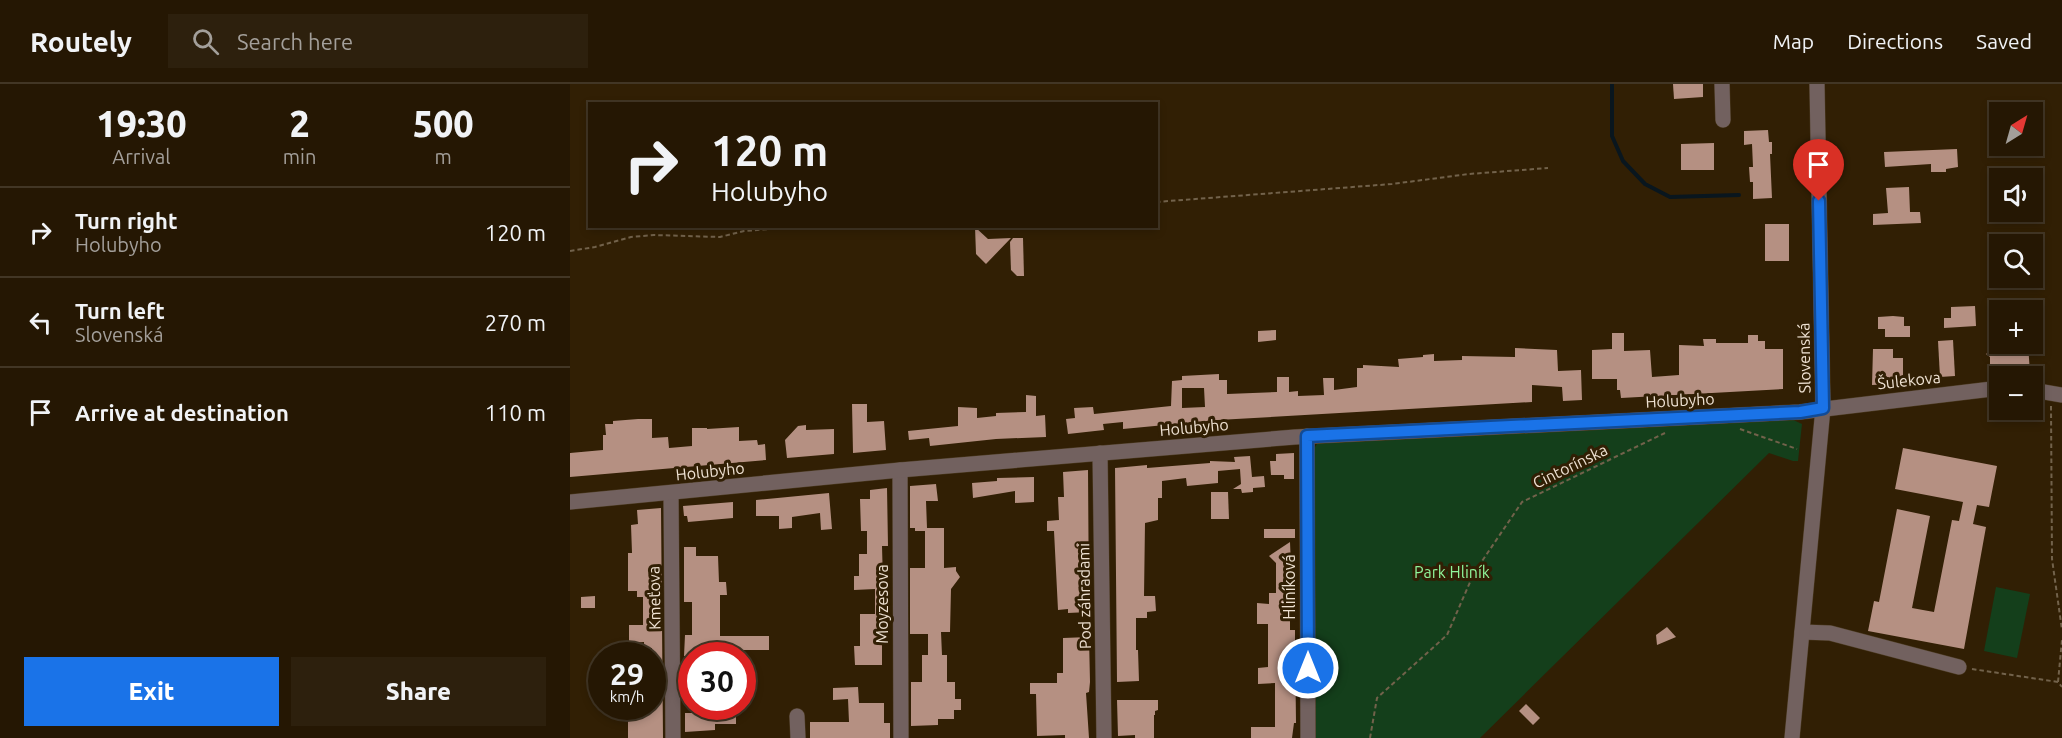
<!DOCTYPE html>
<html lang="en">
<head>
<meta charset="utf-8">
<style>
  body { margin:0; font-family:Ubuntu,sans-serif; background:#2d200d; color:#f1f3f6; height:100vh; display:flex; flex-direction:column; font-size:22px; white-space:nowrap }
  * { box-sizing:border-box; margin:0 }
  p { font-size:20px; color:#a39f9a }
  .icon { flex:none; width:33px; height:33px; fill:none; stroke:currentColor; stroke-width:2; stroke-linecap:round; stroke-linejoin:round }
  .map { position:relative; flex:1; overflow:hidden }
  .panel { display:flex; flex-direction:column; background:#251703; width:570px }
  .panel>* { flex:none }
  .hud { position:absolute; left:18px; top:18px; width:570px; height:126px; border-radius:0px; box-shadow:0 3px 9px #0003,0 0 0 2px #423625; background:#251703; color:#f1f3f6; overflow:hidden }
  .needle { width:39px; rotate:37deg }
  .controls { position:absolute; left:1419px; top:18px; display:grid; gap:12px }
  .controls a { display:grid; place-items:center; width:54px; height:54px; border-radius:0px; background:#251703; box-shadow:0 3px 9px #0003,0 0 0 2px #423625; font-size:30px }
  .speed { position:absolute; left:18px; top:558px; display:flex; gap:12px; font-size:30px; font-weight:700; text-align:center }
  .speed>* { display:grid; place-content:center; width:78px; height:78px; border-radius:50%; background:#251703; box-shadow:0 3px 9px #0003,0 0 0 2px #423625; line-height:1 }
  .speed small { font-size:15px; font-weight:400 }
  .speed .limit { border:9px solid #d22; background:#fff; color:#111 }
  .pin { position:absolute; display:grid; place-items:center; width:51px; height:51px; color:#fff; margin:-62px -26px; border-radius:50% 50% 50% 0; rotate:-45deg; box-shadow:0 0 6px #0007 }
  .pin .icon { rotate:45deg }
  .me { position:absolute; width:66px; margin:-33px; rotate:0deg; stroke-linejoin:round; filter:drop-shadow(0 0 4px #0008) }
  .turn { display:flex; align-items:center; gap:21px; height:126px; padding:0 24px; font-size:27px }
  .turn .icon { width:78px; height:78px; stroke-width:2.5 }
  .turn b { display:block; font-size:42px; line-height:51px }
  .eta { display:flex; justify-content:space-evenly; align-items:center; height:102px; text-align:center }
  .eta b { font-size:36px; font-weight:800; line-height:42px }
  .action { display:flex; gap:12px; margin-top:auto; padding:12px 24px }
  .action a { flex:1; height:69px; border-radius:0px; background:#1a73e8; color:#fff; font-size:24px; font-weight:800; line-height:69px; text-align:center }
  .action a+a { background:#2d200d; color:#f1f3f6 }
  ul { padding:0; list-style:none }
  li { display:flex; align-items:center; gap:18px; height:90px; padding:0 24px; border-top:2px solid #423625 }
  li div { flex:1 }
  li b { display:block; font-size:22px }
  li em { font-style:normal }
  header { display:flex; align-items:center; gap:36px; box-sizing:border-box; height:84px; padding:0 30px; background:#251703; border-bottom:2px solid #423625 }
  header strong { font-size:28px }
  nav { display:flex; gap:33px; margin-inline-start:auto; font-size:21px }
  .search { width:420px; height:54px; background:#2d200d; display:flex; align-items:center; gap:15px; box-sizing:border-box; padding:0 21px; border-radius:0px; color:#a39f9a; font-size:22px }
  main { display:flex; flex:1; min-height:0 }
  .map>svg:first-child { display:block }
  .green { fill:#143f1b }
  .lines { fill:none; stroke-linecap:round; stroke-linejoin:round }
  .stream { stroke:#09161e; stroke-width:4 }
  .building { fill:#b59082; fill-rule:evenodd }
  .minor-casing { stroke:#4b3a21; stroke-width:16 }
  .path { stroke:#72624b; stroke-width:2; stroke-dasharray:4.5 3; stroke-linecap:butt }
  .minor { stroke:#72615f; stroke-width:15 }
  .route-casing { stroke:#114b97; stroke-width:15 }
  .route { stroke:#1a73e8; stroke-width:10 }
  .labels { text-anchor:middle; stroke-width:6; stroke-linejoin:round; paint-order:stroke }
  .street-label { font-size:16px; fill:#eee1d2; stroke:#311f04 }
  .park-label { font-size:16px; fill:#90f79c; stroke:#311f04 }
</style>
</head>
<body>
<header>
<strong>Routely</strong>
<div class="search"><svg class="icon" aria-label="search" viewBox="0 0 24 24"><circle cx="10" cy="10" r="6"/><path d="M15 15l6 6"/></svg>Search here</div>
<nav><a>Map</a><a>Directions</a><a>Saved</a></nav>
</header>
<main>
<section class="panel">
<div class="eta">
<div><b>19:30</b><p>Arrival</p></div>
<div><b>2</b><p>min</p></div>
<div><b>500</b><p>m</p></div>
</div>
<ul>
<li><svg class="icon" aria-label="right" viewBox="0 0 24 24"><path d="M7 20v-9h11M14 6l5 5-5 5"/></svg><div><b>Turn right</b><p>Holubyho</p></div><em>120 m</em></li>
<li><svg class="icon" aria-label="left" viewBox="0 0 24 24"><path d="M17 20v-9H6M10 6l-5 5 5 5"/></svg><div><b>Turn left</b><p>Slovenská</p></div><em>270 m</em></li>
<li><svg class="icon" aria-label="arrive" viewBox="0 0 24 24"><path d="M6 21V4h12l-3 4 3 4H6"/></svg><div><b>Arrive at destination</b></div><em>110 m</em></li>
</ul>
<div class="action"><a>Exit</a><a>Share</a></div>
</section>
<div class="map">
<svg width="1492" height="654" viewBox="0 0 1492 654">
  <rect width="100%" height="100%" fill="#311f04"/>
  <g class="green">
    <path d="M1217,333L1232,340L1228,377H1223L1199,369L910,654H745L743,366L747,360L757,356Z"/>
    <path d="M1426,503L1460,510L1447,574L1414,567Z"/>
  </g>
  <g class="lines">
    <path class="stream" d="M1042,0V52L1053,77L1075,100L1100,113L1169,111"/>
  </g>
  <g class="building">
    <path d="M1103,0H1133V13L1104,15Z"/>
    <path d="M1198,46L1199,58H1202V70H1200L1202,114L1183,115V98H1180L1179,83H1183L1182,60L1174,61V47Z"/>
    <path d="M1144,59V86H1111V60Z"/>
    <path d="M1387,65L1388,83L1376,85V88H1361V80L1315,83L1314,68Z"/>
    <path d="M1339,103L1340,128H1350L1351,139L1303,141V130L1318,129L1316,104Z"/>
    <rect x="1195" y="140" width="24" height="37"/>
    <path d="M405,143L418,155L441,154L416,180L406,170Z"/>
    <path d="M443,154H453L454,192H447L441,186L440,158Z"/>
    <path d="M1405,222L1406,242L1374,244V234H1381V223Z"/>
    <path d="M1323,232L1334,233V242H1340V253H1315V245H1308V233Z"/>
    <path d="M706,246V256L688,258V247Z"/>
    <path d="M1042,249H1054V267L1080,266L1082,293L1109,291V261L1134,262L1133,255H1146V259H1178V251H1188V257H1195V265H1213V305L1051,314L1050,306H1047V295H1022V266L1042,265Z"/>
    <path d="M1430,253V260H1458L1460,289H1448V280H1420V273L1416,270L1420,267L1419,254Z"/>
    <path d="M1383,256L1385,292L1370,293L1368,257Z"/>
    <path d="M945,264L987,266L988,287L1011,286L1012,316L993,317L992,303L962,301V318L648,336L553,345V338L533,340L534,346L498,350L496,335L505,334L504,324L523,323L524,330L601,322L602,297L612,296V292L649,290V296H657V310L707,308V293H719V308L728,307V312L754,311L753,294H764V306L787,303V284H793V281L829,283L828,275L853,273V271L864,270V277L892,276V272L945,273ZM612,304H634L635,323L612,324Z"/>
    <path d="M1303,265H1323V274H1333V295H1323V300L1302,301Z"/>
    <path d="M456,311L466,312V332L475,331L476,353L426,355L360,362L359,354L339,356L338,347L388,342V323L407,324V334L426,332V329L456,328Z"/>
    <path d="M282,320H297V338L314,337L316,366L283,369Z"/>
    <path d="M68,335H82V354L98,353L99,364L122,362V344H137V345L169,343V357L187,356L188,361L195,360L196,376L0,393V369L33,366V351H36L35,340H43V337Z"/>
    <path d="M236,341V346L264,345V370L217,374L215,356L228,342Z"/>
    <path d="M1333,364L1427,382L1419,423L1407,421L1403,440L1416,443L1394,565L1298,547L1304,517L1309,518L1327,425L1360,432L1342,524L1364,528L1382,436L1389,437L1393,418L1325,405Z"/>
    <path d="M724,369V395H714V391H701L700,377H706V370Z"/>
    <path d="M680,372L682,393L694,392L695,403L683,404V408L672,409L671,405H663L671,400L670,385L648,387V399L617,402L616,394L592,397V414H588V436L575,439L574,512H585L586,527L577,528V534H566V566H568L569,597L547,598L545,384L577,381V384L640,379V377L665,378L664,373Z"/>
    <path d="M518,386L519,528L498,529V525L488,526L484,447H477V437L489,436L488,413H494L493,388Z"/>
    <path d="M464,393V418L445,419V407L403,414L402,399L427,397V394Z"/>
    <path d="M366,400L368,417H356L357,444H374V484L386,483V487L390,493L381,505L380,548H371L372,571H377V598H385V615H391V626H384V635H368V641L341,642V598H352V571H358V550H340V484H355V447H345V444H340V402Z"/>
    <path d="M317,404L318,462H312L313,499H319V540H312V581H285L284,562H290V530H305V505L284,506V492H289V470H297V447H291L290,415H300V406Z"/>
    <path d="M641,408H658L659,435H641Z"/>
    <path d="M259,409L262,445L251,446L250,429L222,433V444L209,445V432H186V416Z"/>
    <path d="M163,418V434L118,438L117,432H114L113,422Z"/>
    <path d="M91,424L93,654H58V634H44V622H82V564H74V558L59,559V541H73V513H67V507H58V469H62L61,441L68,440L67,426Z"/>
    <rect x="694" y="445" width="31" height="9"/>
    <path d="M720,458L721,482H725V501H720V546H725V555L726,639H724L722,654H681V643H705V599L688,600V584L698,583V540H687V519L699,520V509H706V479L699,472Z"/>
    <path d="M114,463H126V472H148L149,498H156L157,511H150V552H199V566H148V572H114L115,551H122V518H114Z"/>
    <path d="M25,512V524H11V513Z"/>
    <path d="M1097,543L1106,553L1087,561L1086,551Z"/>
    <path d="M519,553L520,598L519,608L516,609L519,654H495V651L467,652L466,610H460V599H487V589H493V554Z"/>
    <path d="M288,603L289,619H314V639H320V654H240V638H279L278,615L263,616V604Z"/>
    <path d="M547,616H588V626L585,627V631H584V654H565V651L548,652Z"/>
    <path d="M956,620L970,634L963,641L949,627Z"/>
    <path d="M153,622H166V640H145V646L115,648V629H153Z"/>
  </g>
  <g class="lines">
    <g class="minor-casing">
      <g id="minor">
        <path d="M1152,0L1153,36"/>
        <path d="M1462,306L1492,311"/>
        <path d="M737,352L738,654"/>
        <path d="M530,369L534,654"/>
        <path d="M330,386L331,654"/>
        <path d="M101,409L103,654"/>
        <path d="M0,418L330,386L725,353L1230,328L1430,304"/>
        <path d="M1232,548L1260,549L1389,583"/>
        <path d="M227,632L228,654"/>
        <path d="M1222,654L1253,324L1247,0"/>
      </g>
    </g>
    <g class="path">
      <path d="M586,118L822,100L899,90L978,84"/>
      <path d="M0,167L25,163L61,153L84,151L150,153L174,147L241,142"/>
      <path d="M1481,322L1482,475L1492,546"/>
      <path d="M1170,345L1227,365"/>
      <path d="M1402,585L1488,598L1492,603"/>
      <path d="M1488,598L1492,556"/>
      <path d="M800,654L807,614L877,551L904,489L952,418L1095,349"/>
    </g>
    <use href="#minor" class="minor"/>
  </g>
  <g class="lines">
    <g class="route-casing">
      <path id="route" d="M738,584L737,352L1230,328L1253,324L1249,117"/>
    </g>
    <use href="#route" class="route"/>
  </g>
  <g class="labels">
    <g class="street-label">
      <text transform="translate(1234 274) rotate(-91)" y="6">Slovenská</text>
      <text transform="translate(1339 296) rotate(-6)" y="6">Šulekova</text>
      <text transform="translate(1110 316) rotate(-3)" y="6">Holubyho</text>
      <text transform="translate(624 343) rotate(-5)" y="6">Holubyho</text>
      <text transform="translate(1000 382) rotate(-26)" y="6">Cintorínska</text>
      <text transform="translate(140 387) rotate(-6)" y="6">Holubyho</text>
      <text transform="translate(719 503) rotate(-90)" y="6">Hliníková</text>
      <text transform="translate(514 512) rotate(-91)" y="6">Pod záhradami</text>
      <text transform="translate(84 514) rotate(-91)" y="6">Kmeťova</text>
      <text transform="translate(312 520) rotate(-90)" y="6">Moyzesova</text>
    </g>
    <g class="park-label">
      <text x="882" y="494">Park Hliník</text>
    </g>
  </g>
</svg>
<div class="controls">
<a><svg class="needle" viewBox="-14 -14 28 28"><path d="M0-13l5 13h-10z" fill="#e53935"/><path d="M0 13l5-13h-10z" fill="#a39f9a"/></svg></a>
<a><svg class="icon" aria-label="sound" viewBox="0 0 24 24"><path d="M4 9h4l5-4v14l-5-4H4zM17 9q2 3 0 6"/></svg></a>
<a><svg class="icon" aria-label="search" viewBox="0 0 24 24"><circle cx="10" cy="10" r="6"/><path d="M15 15l6 6"/></svg></a>
<a>+</a>
<a>−</a>
</div>
<div class="speed"><div>29<small>km/h</small></div><div class="limit">30</div></div>
<div class="pin" style="left:1249px;top:117px;background:#d93025"><svg class="icon" aria-label="arrive" viewBox="0 0 24 24"><path d="M6 21V4h12l-3 4 3 4H6"/></svg></div>
<svg class="me" style="left:738px;top:584px" viewBox="-20 -20 40 40"><circle r="17" fill="#1a73e8" stroke="#fff" stroke-width="3"/><path d="M0-11L8 9 0 5-8 9z" fill="#fff"/></svg>
<div class="hud">
<div class="turn"><svg class="icon" aria-label="right" viewBox="0 0 24 24"><path d="M7 20v-9h11M14 6l5 5-5 5"/></svg><div><b>120 m</b>Holubyho</div></div>
</div>
</div>
</main>
</body>
</html>
